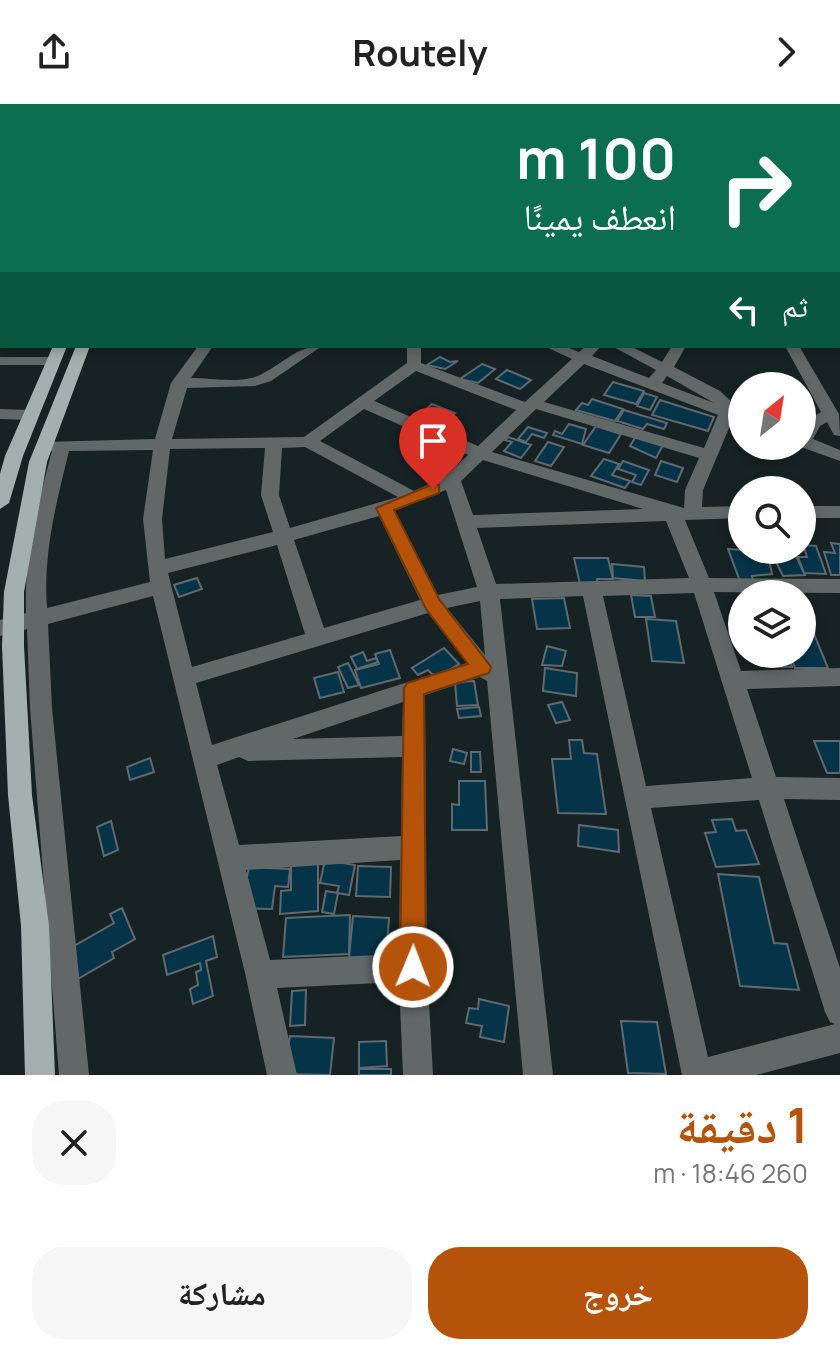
<!DOCTYPE html>
<html lang="ar">
<head>
<meta charset="utf-8">
<style>
  body { margin:0; font-family:Manrope,"Noto Naskh Arabic",sans-serif; background:#f6f6f6; color:#222; direction:rtl; height:100vh; display:flex; flex-direction:column; font-size:30px; white-space:nowrap }
  * { box-sizing:border-box; margin:0 }
  p { font-size:26px; color:#767676 }
  .icon { flex:none; width:44px; height:44px; fill:none; stroke:currentColor; stroke-width:2; stroke-linecap:round; stroke-linejoin:round }
  .map { position:relative; height:971px; overflow:hidden; direction:ltr }
  .drawer { display:flex; flex-direction:column; background:#fff; flex:1 }
  .drawer>* { flex:none }
  .hud { position:absolute; left:0px; top:0px; width:840px; height:244px; box-shadow:0 4px 12px #0003; direction:rtl; background:#0b6e4f; color:#fff; overflow:hidden }
  .needle { width:52px; rotate:30deg }
  .fabs { position:absolute; left:728px; top:268px; display:grid; gap:16px }
  .fabs a { display:grid; place-items:center; width:88px; height:88px; border-radius:50%; background:#fff; box-shadow:0 4px 12px #0003; font-size:40px }
  .pin { position:absolute; display:grid; place-items:center; width:68px; height:68px; color:#fff; margin:-82px -34px; border-radius:50% 50% 50% 0; rotate:-45deg; box-shadow:0 0 8px #0007 }
  .pin .icon { rotate:45deg }
  .me { position:absolute; width:88px; margin:-44px; rotate:1deg; stroke-linejoin:round; filter:drop-shadow(0 0 6px #0008) }
  .turn { display:flex; align-items:center; gap:28px; height:168px; padding:0 32px; font-size:36px }
  .turn .icon { width:104px; height:104px; stroke-width:2.5 }
  .turn b { display:block; font-size:56px; line-height:68px }
  .then { display:flex; align-items:center; height:76px; padding:0 32px; background:#0003; gap:16px; font-size:30px }
  .round { display:grid; place-items:center; flex:none; width:84px; height:84px; border-radius:32px; background:#f6f6f6 }
  .summary { display:flex; align-items:center; justify-content:space-between; height:136px; padding:0 32px }
  h1 { font-size:48px; font-weight:700; line-height:60px; color:#b45309 }
  .button { display:flex; gap:16px; margin-top:auto; padding:16px 32px }
  .button a { flex:1; height:92px; border-radius:32px; background:#b45309; color:#fff; font-size:32px; font-weight:700; line-height:92px; text-align:center }
  .button a+a { background:#f6f6f6; color:#222 }
  header { display:flex; justify-content:space-between; align-items:center; height:104px; padding:0 32px; background:#fff; font-size:36px; font-weight:700 }
  .map>svg:first-child { display:block }
  .building { fill:#053449; stroke:#5f696f; stroke-width:2 }
  .lines { fill:none; stroke-linecap:round; stroke-linejoin:round }
  .minor { fill:#626767; fill-rule:evenodd }
  .major { fill:#a4b0af; fill-rule:evenodd }
  .route { fill:#b45309; stroke:#753606; stroke-width:2 }
</style>
</head>
<body>
<header><svg class="icon" aria-label="forward" viewBox="0 0 24 24"><path d="M9 5l7 7-7 7"/></svg>Routely<svg class="icon" aria-label="share" viewBox="0 0 24 24"><path d="M12 15V3M7 8l5-5 5 5M5 13v7h14v-7"/></svg></header>
<div class="map">
<svg width="840" height="971" viewBox="0 0 840 971">
  <rect width="100%" height="100%" fill="#172224"/>
  <g class="building">
    <path d="M440,253L450,258L458,257L445,265L427,261Z"/>
    <path d="M482,260L495,265L478,279L460,275Z"/>
    <path d="M507,266L531,276L520,285L496,275Z"/>
    <path d="M613,278L644,287L636,300L604,291Z"/>
    <path d="M644,289L657,293L650,306L637,302Z"/>
    <path d="M592,295L623,305L615,317L576,306L582,299L588,301Z"/>
    <path d="M660,296L714,313L708,327L652,311Z"/>
    <path d="M432,300L455,309L446,318L422,309Z"/>
    <path d="M624,306L667,319L664,325L647,320L643,325L617,317Z"/>
    <path d="M569,320L586,325L582,340L553,331L555,327L562,330Z"/>
    <path d="M596,322L621,330L609,349L583,341Z"/>
    <path d="M528,323L547,329L544,334L532,330L526,338L518,335Z"/>
    <path d="M636,332L663,341L656,354L630,342Z"/>
    <path d="M508,333L531,341L521,354L504,347L512,338L505,336Z"/>
    <path d="M548,338L564,343L551,362L535,357Z"/>
    <path d="M421,346L442,354L430,366L409,357Z"/>
    <path d="M604,355L619,360L612,371L630,377L625,384L591,372Z"/>
    <path d="M623,357L649,366L641,381L632,378L636,371L618,365Z"/>
    <path d="M661,357L683,364L677,378L655,371Z"/>
    <path d="M831,439L840,440V471H831L824,448L835,449Z"/>
    <path d="M803,441L816,442L826,470L804,469L798,453H807Z"/>
    <path d="M728,445L772,448L774,457L769,456L772,470L752,472L753,478L740,477Z"/>
    <path d="M770,446H793L805,471L783,472Z"/>
    <path d="M574,454H608L613,475H597L598,480H580Z"/>
    <path d="M612,460L644,463L645,477L613,474Z"/>
    <path d="M197,474L202,485L179,493L174,481Z"/>
    <path d="M631,491L651,492L655,513H635Z"/>
    <path d="M564,494L570,524L537,525L532,495Z"/>
    <path d="M646,515L676,517L684,559L652,557Z"/>
    <path d="M802,530H814L828,564H795L790,550H802Z"/>
    <path d="M547,542L566,547L562,562L542,561Z"/>
    <path d="M444,544L459,560L436,574L428,566L418,571L412,564Z"/>
    <path d="M390,546L400,574L361,584L355,566L379,560L375,550Z"/>
    <path d="M363,548L367,557L376,554L378,558L357,565L351,553Z"/>
    <path d="M759,550H788L792,563L762,562Z"/>
    <path d="M348,559L359,581L348,584L338,563Z"/>
    <path d="M545,564L577,569L576,592L543,587Z"/>
    <path d="M338,568L344,588L320,594L314,574Z"/>
    <path d="M474,577L478,601L457,602L455,578Z"/>
    <path d="M562,598L570,616L556,619L548,601Z"/>
    <path d="M479,603L481,612L459,614L457,605Z"/>
    <path d="M569,636H582L584,649L597,650L606,710L558,709L552,655H571Z"/>
    <path d="M814,637H840V669H827Z"/>
    <path d="M453,645L467,649L464,660L450,657Z"/>
    <path d="M471,648H480L481,668H471Z"/>
    <path d="M150,654L154,668L130,676L127,663Z"/>
    <path d="M459,677H485L487,726H452V700L459,701Z"/>
    <path d="M732,715L736,727L746,726L759,760L716,763L705,729L716,728L712,716Z"/>
    <path d="M111,717L118,746L104,752L97,723Z"/>
    <path d="M579,721L618,726L619,748L578,742Z"/>
    <path d="M325,756L355,761L349,791L337,789L339,782L320,779Z"/>
    <path d="M318,759V807L280,810L281,787L291,786V761Z"/>
    <path d="M358,762L391,763L390,793L356,792Z"/>
    <path d="M249,763L290,765L288,783L275,782L272,805L241,804Z"/>
    <path d="M718,770L759,773L774,839L787,840L799,886L740,882Z"/>
    <path d="M326,787L338,789L334,810L322,808Z"/>
    <path d="M122,804L135,835L112,848L114,854L76,876L67,846L114,819L110,810Z"/>
    <path d="M350,811L349,850L283,853L286,814Z"/>
    <path d="M353,812L389,814L386,855L349,853Z"/>
    <path d="M213,832L217,853L206,857L213,892L193,900L190,885L198,881L196,868L201,866L200,859L167,871L163,851Z"/>
    <path d="M306,886L305,921L290,922L292,887Z"/>
    <path d="M479,895L509,902L504,938L480,933L482,922L466,919L469,904L478,905Z"/>
    <path d="M621,917L657,918L666,970L628,969Z"/>
    <path d="M290,932L334,934L330,971L284,970Z"/>
    <path d="M386,937L387,962L359,964V938Z"/>
    <rect x="359" y="965" width="32" height="6"/>
  </g>
  <g class="lines">
    <g class="minor">
      <path d="M41,0H53L39,2Z"/>
      <path d="M143,0H154L141,2Z"/>
      <path d="M305,0H315L303,2Z"/>
      <path d="M483,0H520L481,2Z"/>
      <path d="M616,0H629L631,2H618Z"/>
      <path d="M749,0H796L747,2Z"/>
      <path d="M832,0H840V5Z"/>
      <path d="M2,20V26L0,27V21Z"/>
      <path d="M838,31L840,32V38H838Z"/>
      <rect x="0" y="54" width="2" height="6"/>
      <rect x="0" y="83" width="2" height="6"/>
      <path d="M2,108V117L0,118V109Z"/>
      <rect x="838" y="108" width="2" height="8"/>
      <rect x="838" y="138" width="2" height="8"/>
      <rect x="0" y="204" width="2" height="8"/>
      <path d="M198,242H213L191,274C211,274 241,280 260,271C283,260 296,242 322,242L271,277L255,282L187,284L172,335L304,333L407,259V242H421V259L525,298L572,255L544,242H564L579,248L586,242H601L592,252L649,274L656,266L612,242H630L662,258L672,242H686L674,263L720,287L734,300V306L742,309V320L732,317L703,386L702,403L742,402V414L685,416L709,474L840,475V489L714,488L741,567L840,564V582L747,585L776,673L840,674V696L784,695L840,864V949L756,971H682L583,492L500,495L553,971H523L487,577L480,573L425,591L427,863L433,971H403L399,878L277,884L297,971H267L245,869L153,492L48,520L52,604L89,971H59L30,604L27,525L0,532V516L26,509C24,450 37,404 52,347L42,346V338L155,335L171,279ZM584,260L718,311L704,344L544,298ZM416,267L516,306L478,342L374,297ZM667,272L714,299L662,279ZM364,305L468,351L446,372L414,387L320,337ZM536,305L699,354L685,386L684,404L492,348ZM305,343L398,393L290,424L279,391L282,344ZM265,344L261,391L273,428L165,455L162,415L170,345ZM153,346L143,415L150,478L47,504C43,449 56,400 69,347ZM483,356L643,405L473,411L461,377ZM446,386L477,483L438,491L394,407ZM379,412L420,496L324,524L294,436ZM666,417L689,474L496,480L477,424ZM277,441L305,530L192,563L168,469ZM694,489L752,674L646,682L603,492ZM480,497L485,551L447,504ZM428,509L467,559L212,641L196,579ZM403,598L402,632L293,635ZM239,653L248,657L402,653L401,732L239,741L217,661ZM759,696L825,908L830,918L835,920L708,953L651,704ZM400,756L399,850L270,856L246,766Z"/>
      <path d="M785,242H799L839,310L840,332L834,331L827,318L820,322L813,335L840,346V357L798,342H802C802,323 804,317 821,308Z"/>
      <path d="M0,253H53L60,257L53,261H0Z"/>
      <path d="M0,305L31,306L39,311L31,316L0,315Z"/>
      <rect x="802" y="402" width="38" height="12"/>
    </g>
    <g class="major">
      <path d="M267,0H278L265,2Z"/>
      <rect x="0" y="148" width="2" height="8"/>
      <path d="M840,151V159L838,160V152Z"/>
      <path d="M53,242H67L23,352L9,399L0,405V370L5,352Z"/>
      <path d="M76,242H90L47,358L24,488V542L32,691L49,822L55,971H25L21,822L8,691L2,542L4,488L29,358Z"/>
    </g>
  </g>
  <path class="route" d="M433,380L439,381V389L394,406L439,495L491,563L489,569L424,590L426,863L422,872L413,876L404,872L400,863L404,584L407,579L468,560L426,505L376,404Z"/>
</svg>
<div class="fabs">
<a><svg class="needle" viewBox="-14 -14 28 28"><path d="M0-13l5 13h-10z" fill="#e53935"/><path d="M0 13l5-13h-10z" fill="#767676"/></svg></a>
<a><svg class="icon" aria-label="search" viewBox="0 0 24 24"><circle cx="10" cy="10" r="6"/><path d="M15 15l6 6"/></svg></a>
<a><svg class="icon" aria-label="layers" viewBox="0 0 24 24"><path d="M12 4l9 5-9 5-9-5zM3 14l9 5 9-5"/></svg></a>
</div>
<div class="pin" style="left:433px;top:385px;background:#d93025"><svg class="icon" aria-label="arrive" viewBox="0 0 24 24"><path d="M6 21V4h12l-3 4 3 4H6"/></svg></div>
<svg class="me" style="left:413px;top:863px" viewBox="-20 -20 40 40"><circle r="17" fill="#b45309" stroke="#fff" stroke-width="3"/><path d="M0-11L8 9 0 5-8 9z" fill="#fff"/></svg>
<div class="hud">
<div class="turn"><svg class="icon" aria-label="right" viewBox="0 0 24 24"><path d="M7 20v-9h11M14 6l5 5-5 5"/></svg><div><b>100 m</b>انعطف يمينًا</div></div>
<div class="then">ثم<svg class="icon" aria-label="left" viewBox="0 0 24 24"><path d="M17 20v-9H6M10 6l-5 5 5 5"/></svg></div>
</div>
</div>
<section class="drawer">
<div class="summary"><div><h1>1 دقيقة</h1><p>260 m · 18:46</p></div><a class="round"><svg class="icon" aria-label="close" viewBox="0 0 24 24"><path d="M6 6l12 12M18 6L6 18"/></svg></a></div>
<div class="button"><a>خروج</a><a>مشاركة</a></div>
</section>
</body>
</html>
